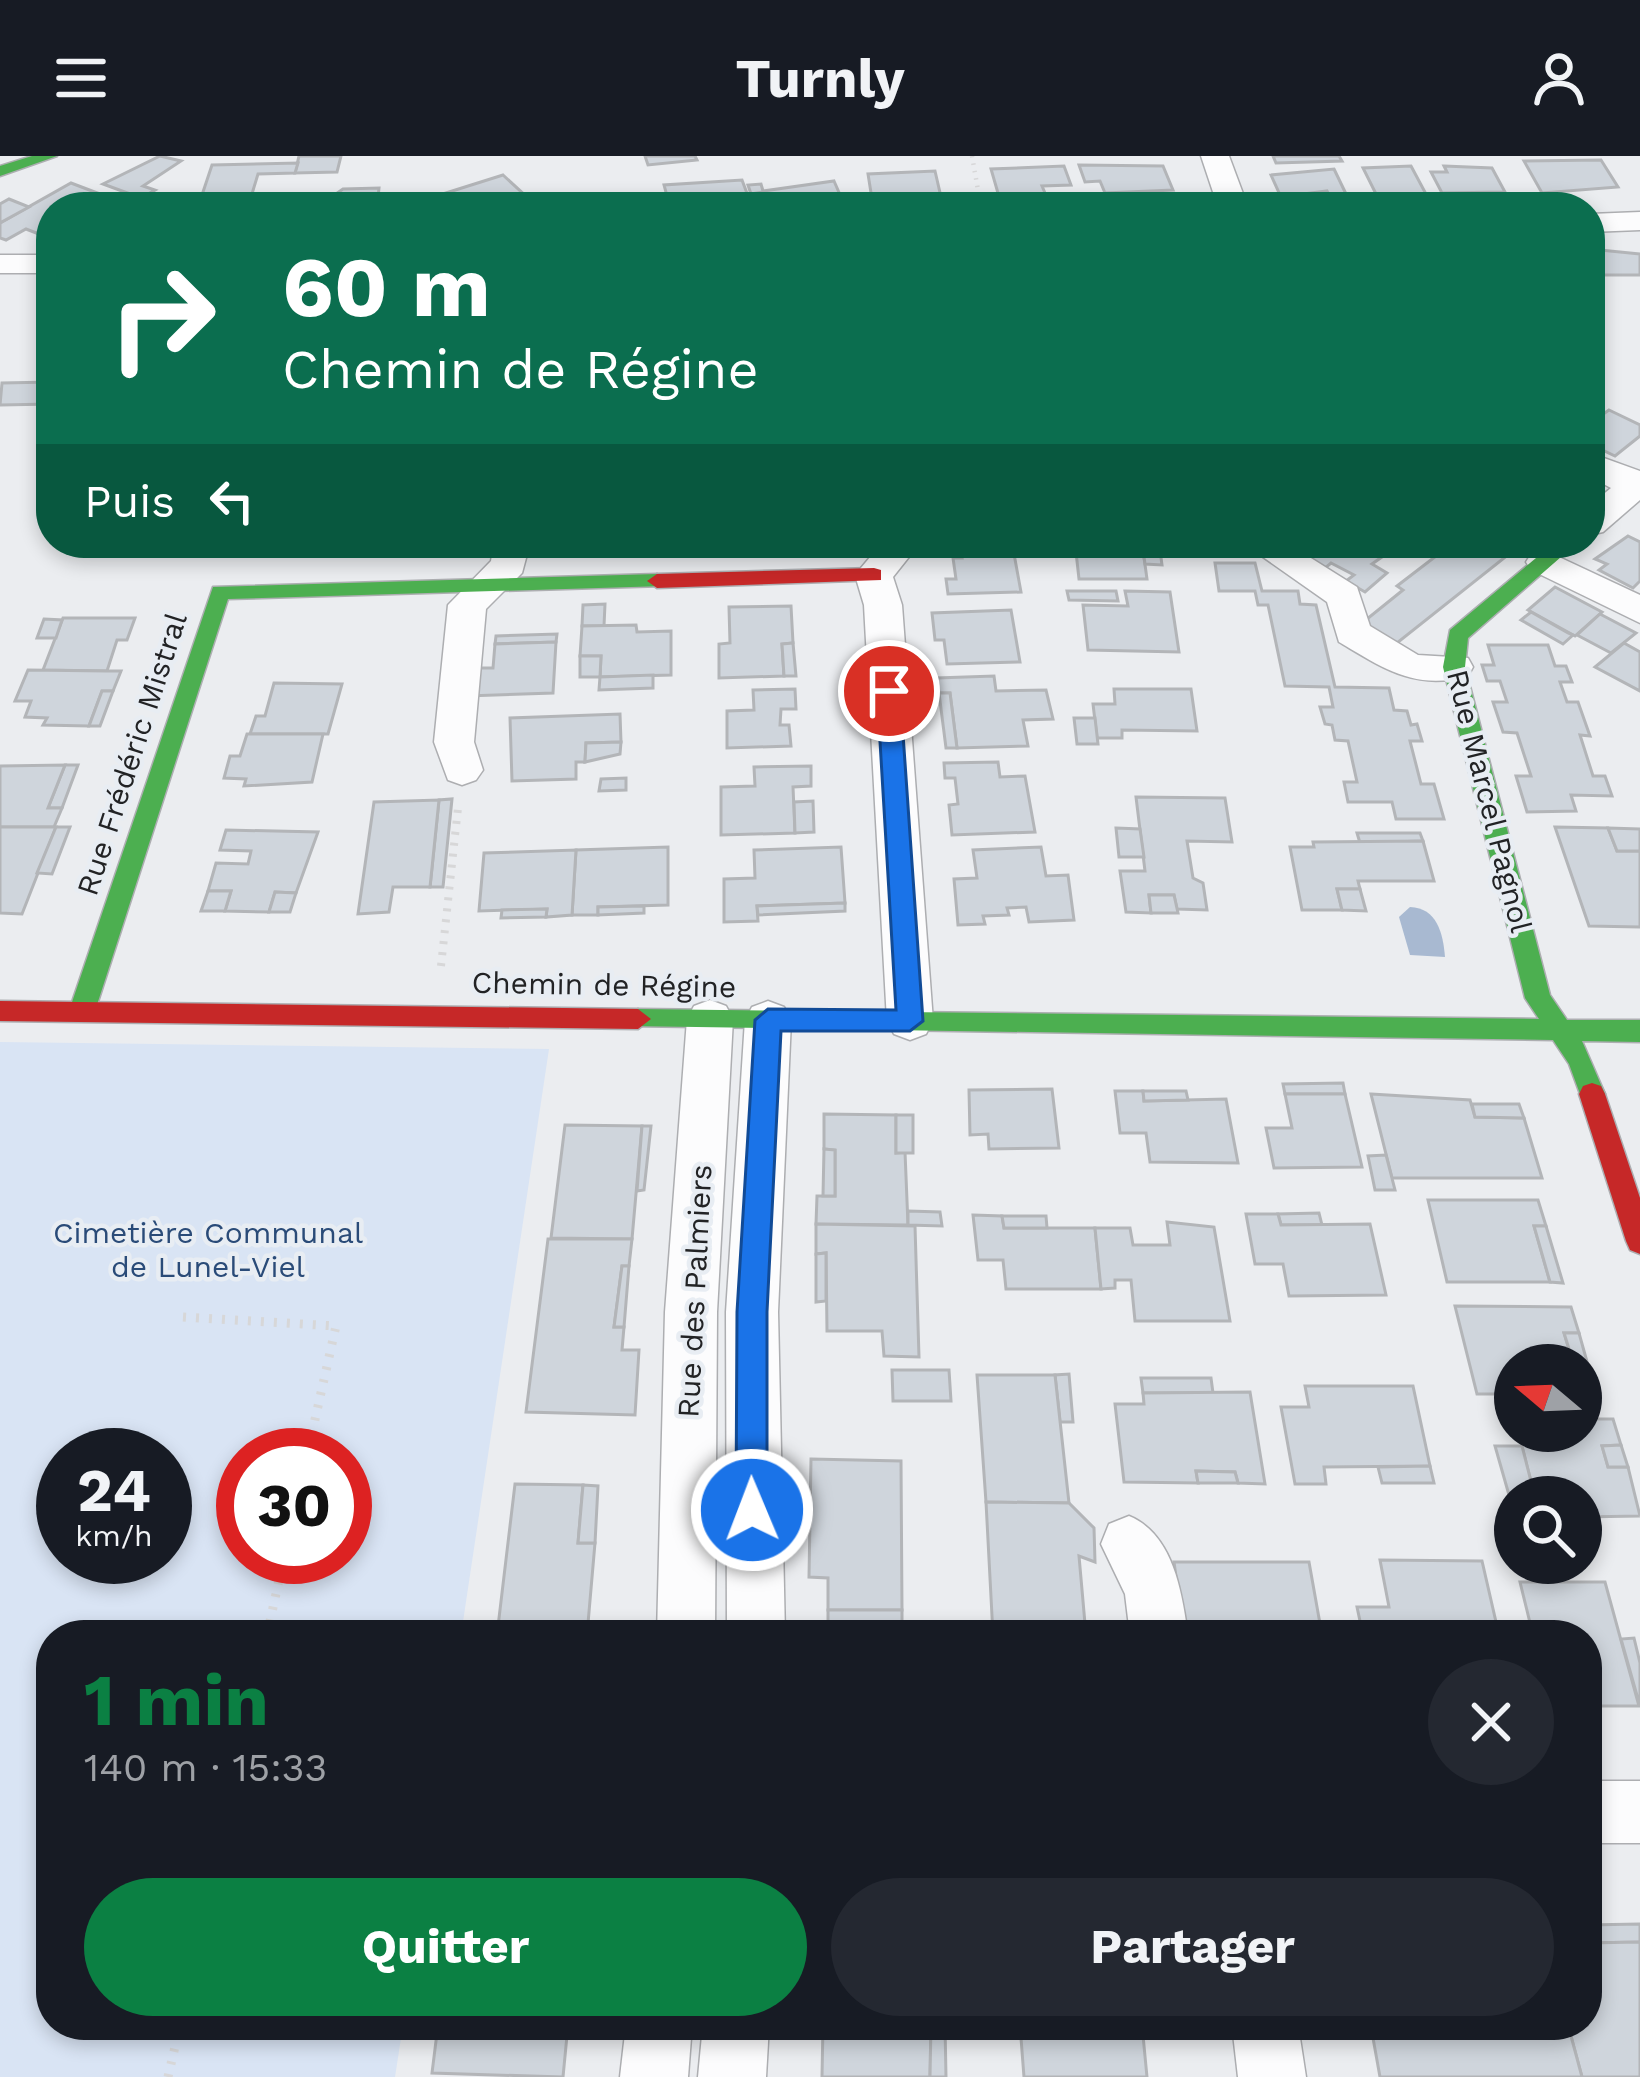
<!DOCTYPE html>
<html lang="fr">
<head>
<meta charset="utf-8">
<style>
  body { margin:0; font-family:"Work Sans",sans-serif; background:#242831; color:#f1f3f6; height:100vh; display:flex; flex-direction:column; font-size:45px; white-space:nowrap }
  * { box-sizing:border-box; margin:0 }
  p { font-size:39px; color:#9ea1a6 }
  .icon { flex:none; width:66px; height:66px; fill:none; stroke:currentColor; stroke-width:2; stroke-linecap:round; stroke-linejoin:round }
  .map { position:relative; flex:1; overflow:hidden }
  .side { position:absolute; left:36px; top:1464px; width:1566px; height:420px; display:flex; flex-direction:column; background:#171b24; border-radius:48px; box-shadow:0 6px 18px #0003 }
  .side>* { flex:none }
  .guide { position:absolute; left:36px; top:36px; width:1569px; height:366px; border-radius:48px; box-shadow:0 6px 18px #0003; background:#0b6e4f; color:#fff; overflow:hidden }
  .needle { width:78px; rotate:289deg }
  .controls { position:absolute; left:1494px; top:1188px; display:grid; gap:24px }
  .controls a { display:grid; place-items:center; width:108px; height:108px; border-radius:50%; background:#171b24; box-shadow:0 6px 18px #0003; font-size:60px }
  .speed { position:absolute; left:36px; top:1272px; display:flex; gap:24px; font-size:60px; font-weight:700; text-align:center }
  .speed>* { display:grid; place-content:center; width:156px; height:156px; border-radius:50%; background:#171b24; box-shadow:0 6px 18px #0003; line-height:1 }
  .speed small { font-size:30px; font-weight:400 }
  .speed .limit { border:18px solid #d22; background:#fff; color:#111 }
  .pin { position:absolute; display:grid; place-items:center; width:102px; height:102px; color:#fff; margin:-51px; border:6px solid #fff; border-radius:50%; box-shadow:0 3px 12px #0007 }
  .me { position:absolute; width:132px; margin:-66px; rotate:359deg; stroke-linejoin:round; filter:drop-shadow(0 0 9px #0008) }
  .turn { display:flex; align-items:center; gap:42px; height:252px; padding:0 48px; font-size:54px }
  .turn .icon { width:156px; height:156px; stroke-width:2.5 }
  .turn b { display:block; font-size:84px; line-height:102px }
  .then { display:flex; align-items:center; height:114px; padding:0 48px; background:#0003; gap:24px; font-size:45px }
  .round { display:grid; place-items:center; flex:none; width:126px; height:126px; border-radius:63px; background:#242831 }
  .summary { display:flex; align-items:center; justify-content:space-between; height:204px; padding:0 48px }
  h1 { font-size:72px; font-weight:700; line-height:90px; color:#0b8043 }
  .action { display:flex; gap:24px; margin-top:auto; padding:24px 48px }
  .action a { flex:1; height:138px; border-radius:72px; background:#0b8043; color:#fff; font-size:48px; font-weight:700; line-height:138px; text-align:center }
  .action a+a { background:#242831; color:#f1f3f6 }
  header { display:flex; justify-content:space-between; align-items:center; height:156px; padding:0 48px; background:#171b24; font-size:54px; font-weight:700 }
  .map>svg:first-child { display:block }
  .green { fill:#d9e4f4; fill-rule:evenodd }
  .water { fill:#a8b9d1 }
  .building { fill:#cfd5dc; stroke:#b3b5b8; stroke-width:3 }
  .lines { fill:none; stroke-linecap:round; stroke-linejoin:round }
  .street-casing { stroke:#adaeb1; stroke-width:3 }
  .fast-casing { stroke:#adaeb1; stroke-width:3 }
  .jam-casing { stroke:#adaeb1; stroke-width:3 }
  .path-far2 { stroke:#d7d7d8; stroke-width:4.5; stroke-dasharray:1.5 6; stroke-linecap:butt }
  .path-far1 { stroke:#d7d7d8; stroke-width:8; stroke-dasharray:3 8; stroke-linecap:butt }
  .path { stroke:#d7d7d8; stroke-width:9; stroke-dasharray:3 10; stroke-linecap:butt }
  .street { fill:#fcfcfd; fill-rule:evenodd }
  .fast { fill:#4caf50; fill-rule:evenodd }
  .jam { fill:#c62828; fill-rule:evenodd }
  .route { fill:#1a73e8; stroke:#114b97; stroke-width:3 }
  .labels { text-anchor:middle; stroke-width:9; stroke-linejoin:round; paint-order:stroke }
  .street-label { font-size:30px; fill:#222325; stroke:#e8edf3 }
  .park-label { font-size:30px; fill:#2a4b78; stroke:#e8edf3 }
</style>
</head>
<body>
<header><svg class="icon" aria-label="menu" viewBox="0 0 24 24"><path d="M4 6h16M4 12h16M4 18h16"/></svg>Turnly<svg class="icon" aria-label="person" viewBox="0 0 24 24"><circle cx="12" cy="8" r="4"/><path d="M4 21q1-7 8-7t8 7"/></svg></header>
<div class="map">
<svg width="1640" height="1921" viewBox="0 0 1640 1921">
  <rect width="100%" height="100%" fill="#ebedf0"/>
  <path class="green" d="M0,886L549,893L461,1479H51V1869H403L395,1921H0ZM63,1299H165V1401H63ZM243,1299H345V1401H243Z"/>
  <path class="water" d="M1410,751C1437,752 1443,777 1445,801L1410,799L1399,761Z"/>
  <g class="building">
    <path d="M160,0L181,5L143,30L155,34L141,42L103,28Z"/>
    <path d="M299,0H341L337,16L295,17Z"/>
    <path d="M645,0H695L697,4L648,9Z"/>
    <path d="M1273,0H1339L1342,5L1276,7Z"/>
    <path d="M1601,4L1618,31L1542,37L1524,5Z"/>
    <path d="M298,7L295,17L258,18L248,51H198L212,9Z"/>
    <path d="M1079,9L1163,10L1173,34L1105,37L1100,25L1085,26Z"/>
    <path d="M1064,10L1071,29L1042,30L1045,37L1000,44L991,13Z"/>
    <path d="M1411,10L1426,38L1377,40L1363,12Z"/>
    <path d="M1444,10L1492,12L1505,36L1442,37L1431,16H1447Z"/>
    <path d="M1334,13L1347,40L1330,41L1327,35L1281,41L1271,19Z"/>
    <path d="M935,15L941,41L872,43L868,18Z"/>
    <path d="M503,19L529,43L505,51H439L430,42Z"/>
    <path d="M742,24L751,48L719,51H670L664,29Z"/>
    <path d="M834,25L844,48L811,51H768L763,36L751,38L748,29L761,28L763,35Z"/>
    <path d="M71,27L121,46L51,51V72L39,78L26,73L6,84L0,82V67Z"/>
    <path d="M379,32L377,51H326L327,44L343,33Z"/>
    <path d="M9,43L29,51L0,67V48Z"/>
    <path d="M1590,93L1640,98V119H1591Z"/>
    <path d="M51,226V248L0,249L2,227Z"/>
    <path d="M1609,254L1640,269V280L1615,300L1590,288V257L1599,261Z"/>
    <path d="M1628,380L1640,386V425L1633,432L1599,414L1607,408L1595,403Z"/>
    <path d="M75,387H141L139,393L72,396Z"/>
    <path d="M959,387H1012L1021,436L948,438L946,423H956L953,402H962Z"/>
    <path d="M1075,387H1142L1147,423H1079Z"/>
    <path d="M1142,387H1159L1162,409L1145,408Z"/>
    <path d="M1374,387L1389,396L1372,408L1387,417L1365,436L1346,425L1354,419L1331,407L1324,413L1290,394L1296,387Z"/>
    <path d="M1453,387H1523L1397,487L1362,467L1403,434L1397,430Z"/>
    <path d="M1215,407H1255L1262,435H1298L1300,448L1316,449L1335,531L1389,532L1394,554L1407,555L1411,569L1417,568L1422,585H1410L1421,628H1434L1444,663H1396L1392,646H1348L1344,626H1357L1348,585L1335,584L1332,569L1325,568L1320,551H1333L1329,531L1285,530L1268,449H1258L1255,435H1219Z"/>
    <path d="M1555,431L1602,456L1575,480L1528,454Z"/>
    <path d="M1067,435H1116L1118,445L1069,444Z"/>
    <path d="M1125,435L1170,436L1179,496L1088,494L1083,449L1128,450Z"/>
    <path d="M605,448L604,470H582L583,449Z"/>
    <path d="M791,450L793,487L782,488L784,520L719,522V488L730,487L729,451Z"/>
    <path d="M1011,454L1020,506L947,508L944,484H935L932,457Z"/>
    <path d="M1531,456L1568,477L1573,479L1563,488L1521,464Z"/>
    <path d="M1600,458L1636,477L1611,497L1577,479Z"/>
    <path d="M63,462H135L127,484H117L107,515L43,514Z"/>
    <path d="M44,463L62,464L56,482H37Z"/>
    <path d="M636,469L637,476L671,475V519L600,521L601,500H580L582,470Z"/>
    <path d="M557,478L556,486L495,488L496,480Z"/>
    <path d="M556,486L553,537L467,540L470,512H493L495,488Z"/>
    <path d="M793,487L796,520H784L782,488Z"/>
    <path d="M1624,487L1640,496V535L1595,511Z"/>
    <path d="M1488,489H1548L1555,510H1566L1572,526H1560L1567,546H1578L1590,580L1580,579L1593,620H1605L1612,640L1571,639L1576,655L1527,656L1516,620H1531L1517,577L1503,576L1493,546H1507L1500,525H1487L1482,509H1494Z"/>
    <path d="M580,500H601L600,521H580Z"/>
    <path d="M28,514L107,515H121L113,535H102L89,570L43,569L47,562L25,561L31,545H15Z"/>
    <path d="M653,519V532L599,534L600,521Z"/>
    <path d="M994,520L996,535L1046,534L1053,563L1023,564L1028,590L957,592L950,537H939L937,522Z"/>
    <path d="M274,527L342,528L328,578H250L256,560H265Z"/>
    <path d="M795,533L796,553H781L780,569H789L791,590L727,592V555L754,554L753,534Z"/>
    <path d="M1114,533H1191L1197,575L1122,574V582H1097L1093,548H1115Z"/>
    <path d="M102,535H113L100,570H89Z"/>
    <path d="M939,537H950L957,592H946Z"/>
    <path d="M620,558L621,586L586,587L585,606H576V623L512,625L510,562Z"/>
    <path d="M1074,562H1095L1098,588H1077Z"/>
    <path d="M247,578H323L312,626L244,630L246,623L224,622L230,600H240Z"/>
    <path d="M621,586L620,598L585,606L586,587Z"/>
    <path d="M998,606L1000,621L1025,620L1035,676L952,679L949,649L958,648L955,622H945L944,607Z"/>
    <path d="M65,609H78L62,652H48Z"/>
    <path d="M65,609L48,652H62L54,671H0V610Z"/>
    <path d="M811,610V630L793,631L795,677L721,679V631L755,630L754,611Z"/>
    <path d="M626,622V634L599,635L601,623Z"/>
    <path d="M1136,641L1225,642L1232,686L1187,685L1193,722L1203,727L1207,754L1177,753L1174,739H1149L1151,757L1126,756L1120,715H1145Z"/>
    <path d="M452,643L443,731H430L439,644Z"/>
    <path d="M439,644L430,731H393L389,756L358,758L374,646Z"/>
    <path d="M813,645L814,676L795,677L794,646Z"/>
    <path d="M0,671H56L22,758L0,757Z"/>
    <path d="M56,671H70L52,718L37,717Z"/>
    <path d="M1555,671L1608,672L1617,695H1640V771L1589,770Z"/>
    <path d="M1116,672L1140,673L1144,701H1119Z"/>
    <path d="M1608,672L1640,673V695H1617Z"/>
    <path d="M226,674L318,676L296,737L275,736L269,756L225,755L231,735H208L216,707L248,708L251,695L220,694Z"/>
    <path d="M1357,677H1420L1423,685L1360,687Z"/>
    <path d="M1423,685L1434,725H1358L1360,733H1337L1342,754H1302L1290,691H1314L1313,686Z"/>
    <path d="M668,691V749L598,751V759H572L576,694Z"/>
    <path d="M841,691L845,747L757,750L758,765L724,766V723L755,722L754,694Z"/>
    <path d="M1041,691L1046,720L1068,719L1074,764L1029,766L1026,751L1007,752L1009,759L983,760L985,768L958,769L954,723L977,722L973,694Z"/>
    <path d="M576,694L572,759L546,761L547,753L479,755L484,697Z"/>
    <path d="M1337,733H1360L1366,755L1342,754Z"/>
    <path d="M208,735H231L225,755H201Z"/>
    <path d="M275,736L296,737L290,756H269Z"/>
    <path d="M1149,739H1174L1178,757H1151Z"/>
    <path d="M845,747V755L758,759L757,750Z"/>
    <path d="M644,750V757L598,759V751Z"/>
    <path d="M547,753L546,761L501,762L502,754Z"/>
    <path d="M1343,927L1345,938H1285L1283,928Z"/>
    <path d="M1052,933L1059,992L989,993L988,978L970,979L969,934Z"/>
    <path d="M1115,935H1143L1144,945L1226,943L1238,1007L1150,1006L1146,977H1120Z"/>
    <path d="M1143,935H1186L1188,944L1144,945Z"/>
    <path d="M1285,938H1345L1362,1011L1274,1012L1266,972H1292Z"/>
    <path d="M1371,938L1470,944L1475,961L1524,962L1542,1022H1392Z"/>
    <path d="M1472,948H1519L1524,962L1475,961Z"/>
    <path d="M824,958L896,959V997L905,996L908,1069L816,1068L817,1040H835V994L824,993Z"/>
    <rect x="896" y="959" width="17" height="38"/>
    <path d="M565,969L642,970L632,1083L551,1082Z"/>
    <path d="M642,970H651L644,1034L637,1035Z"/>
    <path d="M824,993L835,994V1040H823Z"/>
    <path d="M1386,999L1395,1034H1375L1368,1000Z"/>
    <path d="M1428,1044H1538L1546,1070H1534L1550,1126H1447Z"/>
    <path d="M908,1055L940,1056L942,1070L908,1069Z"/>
    <path d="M1319,1057L1322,1069H1281L1278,1058Z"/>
    <path d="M1246,1058H1278L1281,1069L1370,1068L1386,1139L1289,1140L1283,1108H1255Z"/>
    <path d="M973,1059L1002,1060L1004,1072H1095L1101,1133H1006L1003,1104H978Z"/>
    <path d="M1002,1060H1046L1047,1072H1004Z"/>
    <path d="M1167,1066L1214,1071L1230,1165H1135L1131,1124H1115V1132L1101,1133L1095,1072H1130L1133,1089H1170Z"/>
    <path d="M816,1068L915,1070L919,1201L884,1200L882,1175H827L826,1097L816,1098Z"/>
    <path d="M1534,1070H1546L1563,1127L1550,1126Z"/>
    <path d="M548,1083H632L629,1110H622L614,1171H624L622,1194H639L635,1259L526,1256Z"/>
    <path d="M826,1097V1145L816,1146V1098Z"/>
    <path d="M622,1110H629L624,1171H614Z"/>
    <path d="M1455,1150L1571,1151L1579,1177H1564L1574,1209H1515V1238H1477Z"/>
    <path d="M1564,1177H1579L1596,1238H1583L1581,1209H1574Z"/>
    <path d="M892,1214H949L951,1245H893Z"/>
    <path d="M1069,1218L1073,1266H1060L1055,1219Z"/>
    <path d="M977,1219H1055L1069,1347L986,1346Z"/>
    <path d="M1141,1222H1211L1213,1237H1143Z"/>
    <path d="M1305,1230H1413L1430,1310L1324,1311L1326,1328H1295L1281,1251H1309Z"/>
    <path d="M1250,1236L1265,1328L1238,1327L1235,1316L1196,1315L1198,1327L1124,1326L1115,1248H1144L1143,1237Z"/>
    <path d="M1581,1263H1613L1621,1289L1602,1290L1608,1311H1628L1640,1360L1581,1361V1341H1535L1518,1275H1581Z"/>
    <path d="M1621,1289L1628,1311H1608L1602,1290Z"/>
    <path d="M1495,1290H1522L1535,1341H1515V1360Z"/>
    <path d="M811,1303L901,1305L902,1454H828V1422L809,1421Z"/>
    <path d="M1430,1310L1434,1327H1382L1378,1311Z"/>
    <path d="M1196,1315L1235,1316L1238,1327H1198Z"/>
    <path d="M515,1328L583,1329L578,1387H595L587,1479H497Z"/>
    <path d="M583,1329L598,1330L595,1387H578Z"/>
    <path d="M986,1346L1069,1347L1094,1372L1095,1406L1079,1400L1086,1479H993Z"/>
    <path d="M1380,1404L1482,1405L1499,1479H1363L1357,1451H1389Z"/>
    <path d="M1174,1406H1309L1322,1479H1184Z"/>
    <path d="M1520,1426H1605L1639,1550H1587V1479H1533Z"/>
    <rect x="828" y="1454" width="74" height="25"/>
    <path d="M1634,1482L1640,1507V1550L1621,1483Z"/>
    <path d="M1640,1768V1786L1587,1787V1769Z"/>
    <path d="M1640,1786V1921H1582L1568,1869H1587V1787Z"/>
    <path d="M438,1869H568L563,1921L432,1917Z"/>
    <path d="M823,1869H931L930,1921H822Z"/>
    <path d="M931,1869H945L946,1921H930Z"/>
    <path d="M1020,1869H1142L1147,1921H1024Z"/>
    <path d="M1389,1869H1568L1582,1921H1380L1373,1882H1391Z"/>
  </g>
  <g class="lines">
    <g class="street-casing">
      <g id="street">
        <path d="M1201,0H1229L1248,51H1218Z"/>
        <path d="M1640,56V74L1590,76V58Z"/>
        <rect x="0" y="99" width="51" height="18"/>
        <path d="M1590,297L1640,315V344L1603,376L1590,379V349L1611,332L1590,321Z"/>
        <path d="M494,387H530L522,417L486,453L474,586L483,614L476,624L462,629L448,624L434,586L448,449L491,405Z"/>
        <path d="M882,387H920L893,421L902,449L933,865L926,878L910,884L894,878L887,865L864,449L855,419Z"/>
        <path d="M1243,387H1287L1357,431L1370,470L1418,499L1468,502L1473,511L1468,520C1415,535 1383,512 1339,486L1327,446Z"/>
        <path d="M1544,394L1640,439V467L1531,414L1526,406L1531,398Z"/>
        <path d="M710,844L726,850L733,863L717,1156L715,1479H657L665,1156L687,863L694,850Z"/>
        <path d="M768,845L784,851L791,864L778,1156L785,1479H727L726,1156L745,864L752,851Z"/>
        <path d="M1129,1360C1173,1378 1182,1436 1188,1479H1130L1125,1438L1101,1388L1109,1368Z"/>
        <rect x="1587" y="1625" width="53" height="62"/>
        <path d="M626,1869H692L688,1921H620Z"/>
        <path d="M703,1869H769L766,1921H698Z"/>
        <path d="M1232,1869H1298L1306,1921H1238Z"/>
      </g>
    </g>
    <g class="fast-casing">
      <g id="fast">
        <path d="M32,0H57L0,20V10Z"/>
        <path d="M1554,387H1577L1468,482L1465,511L1550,839L1567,864H1640V886L1582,885L1605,938L1601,946H1583L1569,908L1553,884L629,870L625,863L638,853L1539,863L1525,842L1443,511L1450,474Z"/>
        <path d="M657,418L667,425L664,430L228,443L95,855L91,862H73L69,855L213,431Z"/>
      </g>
    </g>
    <g class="jam-casing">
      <g id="jam">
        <path d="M874,412L881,414V424L657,432L647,425L657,418Z"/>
        <path d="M0,845L638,853L651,863L638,873L0,865Z"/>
        <path d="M1592,927L1601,930L1605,938L1640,1042V1098L1630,1094L1626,1085L1579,938L1583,930Z"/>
      </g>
    </g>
    <path class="path-far2" d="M972,0L981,51"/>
    <path class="path-far1" d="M441,810L458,652"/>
    <g class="path">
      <path d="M183,1161L336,1170L307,1299"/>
      <path d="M267,1479L284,1401"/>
      <path d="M168,1921L180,1869"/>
    </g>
    <use href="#street" class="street"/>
    <use href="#fast" class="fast"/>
    <use href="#jam" class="jam"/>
  </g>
  <path class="route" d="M889,527L900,535L923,865L910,875H781L767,1156V1354L763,1365L752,1369L740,1365L736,1354L737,1156L755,864L768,853L896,854L877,535Z"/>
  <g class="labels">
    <g class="street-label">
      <text transform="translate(132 598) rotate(-72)" y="10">Rue Frédéric Mistral</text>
      <text transform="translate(1489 645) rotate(76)" y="10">Rue Marcel Pagnol</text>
      <text transform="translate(604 829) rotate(1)" y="10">Chemin de Régine</text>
      <text transform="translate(695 1135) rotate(-87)" y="10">Rue des Palmiers</text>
    </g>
    <g class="park-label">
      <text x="208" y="1087">Cimetière Communal<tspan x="208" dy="34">de Lunel-Viel</tspan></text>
    </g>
  </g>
</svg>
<div class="controls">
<a><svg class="needle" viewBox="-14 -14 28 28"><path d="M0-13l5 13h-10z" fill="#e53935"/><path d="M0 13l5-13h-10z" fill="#9ea1a6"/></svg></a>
<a><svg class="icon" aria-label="search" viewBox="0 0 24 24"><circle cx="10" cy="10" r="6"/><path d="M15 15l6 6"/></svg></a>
</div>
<div class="speed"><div>24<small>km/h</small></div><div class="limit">30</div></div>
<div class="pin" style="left:889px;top:535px;background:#d93025"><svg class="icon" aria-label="arrive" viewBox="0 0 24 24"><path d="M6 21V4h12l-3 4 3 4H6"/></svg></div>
<svg class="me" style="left:752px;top:1354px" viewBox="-20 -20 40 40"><circle r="17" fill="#1a73e8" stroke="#fff" stroke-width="3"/><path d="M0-11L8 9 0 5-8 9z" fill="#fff"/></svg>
<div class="guide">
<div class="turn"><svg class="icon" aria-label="right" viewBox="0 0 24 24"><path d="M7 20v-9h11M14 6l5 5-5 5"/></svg><div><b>60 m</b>Chemin de Régine</div></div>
<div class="then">Puis<svg class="icon" aria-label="left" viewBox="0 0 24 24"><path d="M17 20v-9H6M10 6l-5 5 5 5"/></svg></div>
</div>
<section class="side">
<div class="summary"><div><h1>1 min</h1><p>140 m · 15:33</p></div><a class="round"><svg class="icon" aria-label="close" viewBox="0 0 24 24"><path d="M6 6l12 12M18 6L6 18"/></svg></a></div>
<div class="action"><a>Quitter</a><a>Partager</a></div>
</section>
</div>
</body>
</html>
